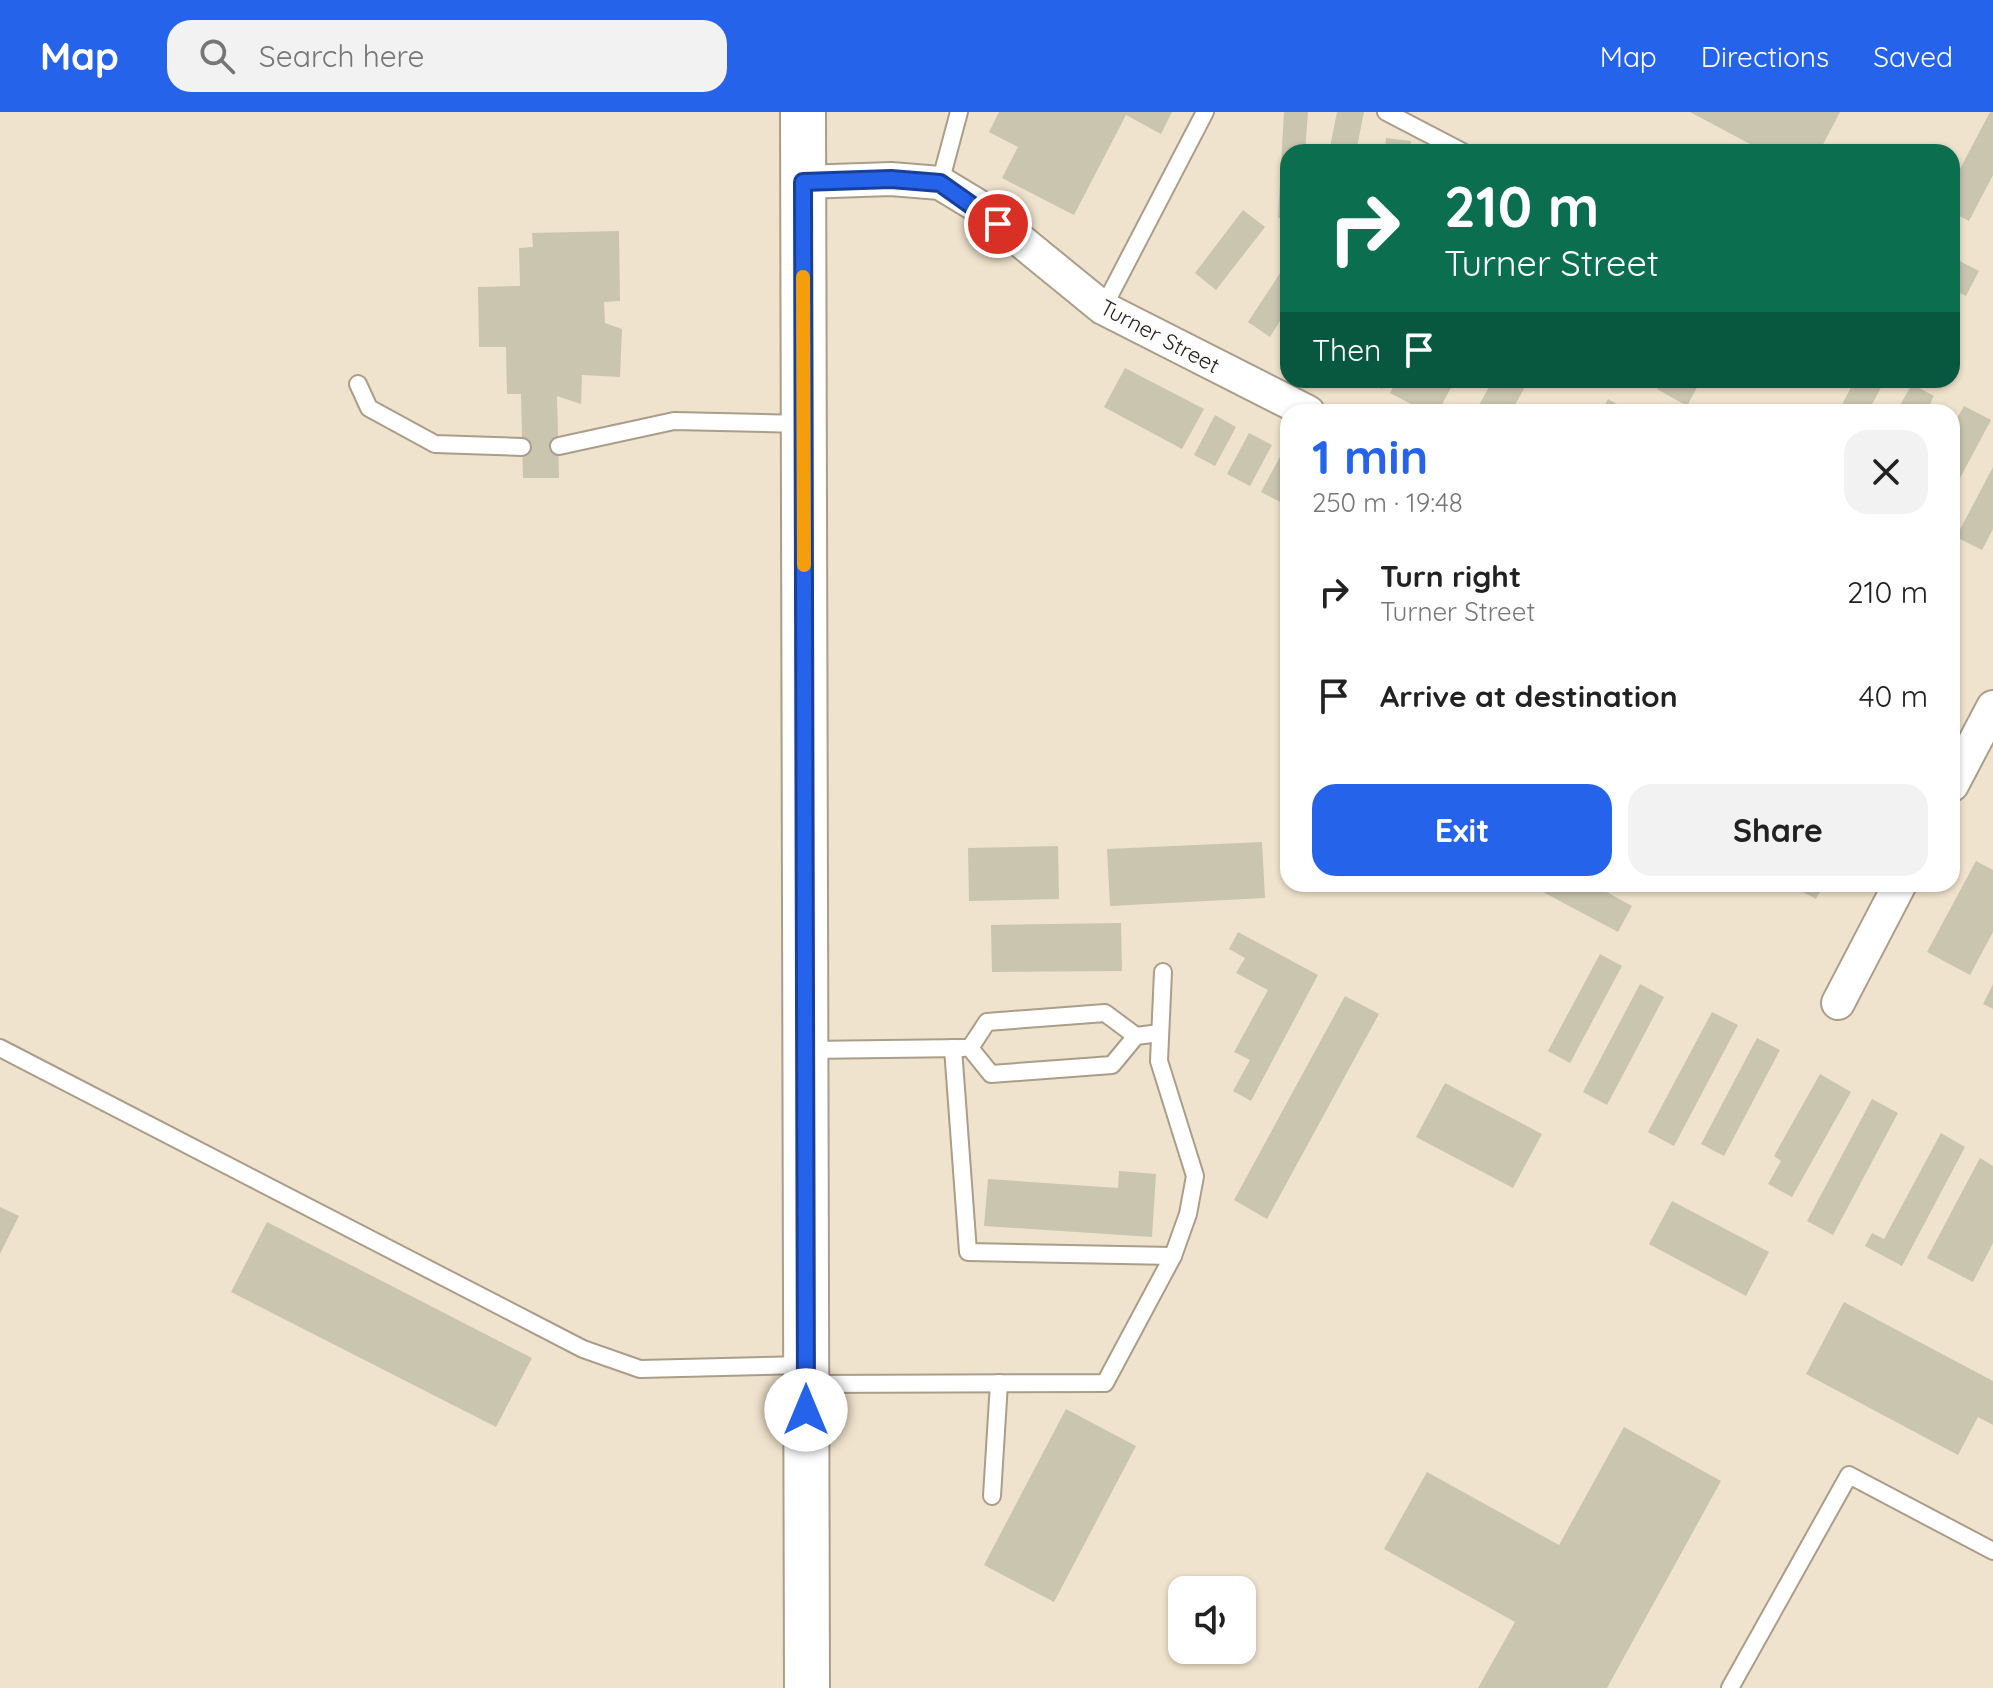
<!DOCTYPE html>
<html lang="en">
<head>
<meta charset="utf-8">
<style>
  body { margin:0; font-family:Quicksand,sans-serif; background:#f2f2f2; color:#222; height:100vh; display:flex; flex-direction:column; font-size:30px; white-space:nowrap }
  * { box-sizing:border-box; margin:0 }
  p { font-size:26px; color:#767676 }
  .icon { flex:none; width:44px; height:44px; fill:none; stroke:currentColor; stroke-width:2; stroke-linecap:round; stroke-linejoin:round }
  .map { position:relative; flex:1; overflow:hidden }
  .sheet { position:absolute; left:1280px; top:292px; width:680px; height:488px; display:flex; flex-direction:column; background:#fff; border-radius:24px; box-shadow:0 2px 6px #0004 }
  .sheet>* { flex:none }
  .banner { position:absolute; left:1280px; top:32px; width:680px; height:244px; border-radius:24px; box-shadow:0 2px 6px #0004; background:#0b6e4f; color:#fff; overflow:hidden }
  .tools { position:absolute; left:1168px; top:1464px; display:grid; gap:16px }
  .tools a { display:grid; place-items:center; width:88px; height:88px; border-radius:16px; background:#fff; box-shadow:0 2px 6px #0004; font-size:40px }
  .pin { position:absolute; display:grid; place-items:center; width:68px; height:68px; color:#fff; margin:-34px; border:4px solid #fff; border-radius:50%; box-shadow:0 2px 8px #0007 }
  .me { position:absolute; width:88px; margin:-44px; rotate:0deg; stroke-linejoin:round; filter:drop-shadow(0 0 6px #0008) }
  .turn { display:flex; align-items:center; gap:28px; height:168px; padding:0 32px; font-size:36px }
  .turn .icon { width:104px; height:104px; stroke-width:2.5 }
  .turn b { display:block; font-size:56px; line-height:68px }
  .then { display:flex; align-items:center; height:76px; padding:0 32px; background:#0003; gap:16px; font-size:30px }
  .round { display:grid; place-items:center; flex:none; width:84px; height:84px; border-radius:24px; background:#f2f2f2 }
  .headline { display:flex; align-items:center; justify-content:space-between; height:136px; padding:0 32px }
  h1 { font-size:48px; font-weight:700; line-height:60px; color:#2563eb }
  .cta { display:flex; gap:16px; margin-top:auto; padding:16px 32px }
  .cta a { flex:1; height:92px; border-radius:24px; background:#2563eb; color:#fff; font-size:32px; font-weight:700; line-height:92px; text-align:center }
  .cta a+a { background:#f2f2f2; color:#222 }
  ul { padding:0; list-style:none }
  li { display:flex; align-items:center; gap:24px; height:104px; padding:0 32px }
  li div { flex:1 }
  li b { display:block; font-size:30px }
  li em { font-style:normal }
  header { display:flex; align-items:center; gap:48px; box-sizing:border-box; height:112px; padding:0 40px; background:#2563eb; color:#fff }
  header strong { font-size:38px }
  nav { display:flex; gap:44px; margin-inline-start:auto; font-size:28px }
  .search { width:560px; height:72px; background:#f2f2f2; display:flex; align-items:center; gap:20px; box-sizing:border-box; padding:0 28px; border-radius:24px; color:#767676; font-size:30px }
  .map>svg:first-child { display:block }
  .building { fill:#c9c5ae }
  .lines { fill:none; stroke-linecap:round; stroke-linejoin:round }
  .service-casing { stroke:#aa9d89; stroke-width:20 }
  .minor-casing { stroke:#aa9d89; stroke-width:36 }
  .primary-casing { stroke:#aa9d89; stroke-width:48 }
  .service { stroke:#fff; stroke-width:16 }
  .minor { stroke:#fff; stroke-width:32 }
  .primary { stroke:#fff; stroke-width:44 }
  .route-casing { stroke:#184099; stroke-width:20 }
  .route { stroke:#2563eb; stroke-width:14 }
  .slow { stroke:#f59e0b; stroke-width:14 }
  .labels { text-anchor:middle; stroke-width:8; stroke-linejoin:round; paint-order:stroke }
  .street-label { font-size:22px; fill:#211c15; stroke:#fff }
</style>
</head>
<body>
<header>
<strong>Map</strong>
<div class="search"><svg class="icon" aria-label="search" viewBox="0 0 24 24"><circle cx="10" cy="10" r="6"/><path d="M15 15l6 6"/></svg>Search here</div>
<nav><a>Map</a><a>Directions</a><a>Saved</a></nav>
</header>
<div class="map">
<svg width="1993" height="1576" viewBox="0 0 1993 1576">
  <rect width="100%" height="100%" fill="#f0e3cd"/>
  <g class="building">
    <path d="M999,0H1172L1161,22L1126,3L1074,103L1002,66L1018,35L989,20Z"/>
    <path d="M1284,0H1308L1305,40H1288V107L1278,106Z"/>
    <path d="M1337,0H1364L1356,40H1329Z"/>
    <path d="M1690,0H1840L1819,40H1765Z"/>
    <path d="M1990,0H1993V63L1969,109L1952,100V72Z"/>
    <path d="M1386,26L1411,29L1410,40H1385Z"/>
    <path d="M1243,98L1265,115L1216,178L1195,161Z"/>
    <path d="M619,119L620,189L604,190L605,211L622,217L620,265L582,263L581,292L557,284L559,366H523L521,282H507L506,235H479L478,175L520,174L519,136L533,135L532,121Z"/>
    <path d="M1952,145L1979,159L1966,184L1952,177Z"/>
    <path d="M1288,149V196L1270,225L1248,210Z"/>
    <path d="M1125,256L1204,297L1182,337L1104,295Z"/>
    <path d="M1366,268H1387L1382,277Z"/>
    <path d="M1397,268H1455L1438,300H1426L1390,281Z"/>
    <path d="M1493,268H1529L1511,300H1475Z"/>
    <path d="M1662,268H1701L1687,294L1657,277Z"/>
    <path d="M1855,268H1885L1868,300H1838Z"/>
    <path d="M1912,272L1934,284L1926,300H1896Z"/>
    <path d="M1608,287L1631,300H1601Z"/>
    <path d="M1964,294L1991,308L1952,381V315Z"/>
    <path d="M1215,303L1236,315L1215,354L1194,343Z"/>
    <path d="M1249,321L1272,333L1250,374L1227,362Z"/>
    <path d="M1283,339L1288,341V385L1284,392L1261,380Z"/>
    <path d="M1993,355V417L1982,438L1956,425Z"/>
    <path d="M1262,730L1265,786L1110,794L1107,737Z"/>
    <path d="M1058,734L1059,787L969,789L968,736Z"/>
    <path d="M1976,749L1993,758V820L1970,863L1927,840Z"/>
    <path d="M1528,772H1592L1632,794L1618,820Z"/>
    <path d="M1787,772H1824L1816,787Z"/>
    <path d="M1121,811L1122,859L992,860L991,813Z"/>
    <path d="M1238,820L1318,863L1251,989L1233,979L1250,948L1234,940L1268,878L1236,861L1245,846L1229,837Z"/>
    <path d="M1600,842L1622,854L1570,951L1548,939Z"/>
    <path d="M1640,872L1664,885L1607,993L1583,980Z"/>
    <path d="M1993,872V897L1983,892Z"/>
    <path d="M1345,884L1379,902L1267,1107L1234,1088Z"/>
    <path d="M1712,900L1738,913L1674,1034L1648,1020Z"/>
    <path d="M1757,926L1780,938L1724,1044L1701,1032Z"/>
    <path d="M1820,962L1851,980L1792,1085L1768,1072L1781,1049L1774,1044Z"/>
    <path d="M1445,971L1542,1022L1513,1076L1416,1025Z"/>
    <path d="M1872,987L1898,1001L1833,1123L1807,1109Z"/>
    <path d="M1941,1021L1965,1035L1902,1154L1865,1134L1872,1121L1884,1127Z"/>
    <path d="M1980,1046L1993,1054V1131L1973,1170L1927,1146Z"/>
    <path d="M1119,1059L1156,1062L1152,1125L984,1114L988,1067L1118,1076Z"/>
    <path d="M1672,1089L1769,1140L1746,1184L1649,1132Z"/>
    <path d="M0,1095L19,1104L0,1142Z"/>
    <path d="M267,1110L532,1246L496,1315L231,1180Z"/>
    <path d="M1844,1190L1993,1269V1313L1978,1305L1958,1343L1806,1262Z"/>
    <path d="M1066,1297L1136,1334L1054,1490L984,1453Z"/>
    <path d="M1624,1315L1721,1369L1607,1576H1478L1515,1510L1384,1437L1427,1360L1559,1433Z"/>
  </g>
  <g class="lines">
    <g class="service-casing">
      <g id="service">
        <path d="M1386,0L1463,40"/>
        <path d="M940,71L959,0"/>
        <path d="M1103,196L1205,0"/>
        <path d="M358,272L369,296L435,332L522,335"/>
        <path d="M559,334L674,309L802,312"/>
        <path d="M1136,924L1112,953L991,962L970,936L987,910L1105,901L1136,924L1160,921"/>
        <path d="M0,936L583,1237L640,1257L805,1253"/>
        <path d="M953,936L968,1140L1173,1144"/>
        <path d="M807,938L964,936"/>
        <path d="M807,1272L1105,1271L1173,1144L1188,1102L1195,1064L1159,949L1163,860"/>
        <path d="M992,1384L999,1271"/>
        <path d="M1730,1576L1849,1363L1993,1439"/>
      </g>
    </g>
    <g class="minor-casing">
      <g id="minor">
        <path d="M803,70L891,67L940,71L978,94L1103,196L1308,300"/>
        <path d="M1952,673L1993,595"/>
        <path d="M1838,891L1900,772"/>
      </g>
    </g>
    <g class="primary-casing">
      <path id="primary" d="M803,0L807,1576"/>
    </g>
    <use href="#service" class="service"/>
    <use href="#minor" class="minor"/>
    <use href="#primary" class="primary"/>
  </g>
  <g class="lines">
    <g class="route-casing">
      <path id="route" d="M806,1298L803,70L891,67L940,71L998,112"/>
    </g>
    <use href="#route" class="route"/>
    <path class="slow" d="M803,165L804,453"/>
  </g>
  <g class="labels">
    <g class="street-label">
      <text transform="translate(1160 224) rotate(28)" y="8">Turner Street</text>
    </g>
  </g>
</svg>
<div class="tools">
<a><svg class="icon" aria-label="sound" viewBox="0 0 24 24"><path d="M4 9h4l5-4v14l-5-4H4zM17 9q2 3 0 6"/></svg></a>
</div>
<div class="pin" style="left:998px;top:112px;background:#d93025"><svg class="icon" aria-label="arrive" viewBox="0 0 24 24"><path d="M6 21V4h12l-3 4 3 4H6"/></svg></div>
<svg class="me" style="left:806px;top:1298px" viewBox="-20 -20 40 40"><circle r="19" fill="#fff"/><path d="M0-13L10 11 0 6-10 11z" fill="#2563eb"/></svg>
<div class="banner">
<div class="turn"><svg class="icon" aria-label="right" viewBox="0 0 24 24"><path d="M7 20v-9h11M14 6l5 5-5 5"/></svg><div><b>210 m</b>Turner Street</div></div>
<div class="then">Then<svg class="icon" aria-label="arrive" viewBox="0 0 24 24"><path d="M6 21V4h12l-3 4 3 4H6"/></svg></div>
</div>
<section class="sheet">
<div class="headline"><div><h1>1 min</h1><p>250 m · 19:48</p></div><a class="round"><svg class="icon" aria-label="close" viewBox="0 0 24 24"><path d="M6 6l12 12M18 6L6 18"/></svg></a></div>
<ul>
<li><svg class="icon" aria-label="right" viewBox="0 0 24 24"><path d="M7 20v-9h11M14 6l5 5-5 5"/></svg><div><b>Turn right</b><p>Turner Street</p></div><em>210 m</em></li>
<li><svg class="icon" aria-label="arrive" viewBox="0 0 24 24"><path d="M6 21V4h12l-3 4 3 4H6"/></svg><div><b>Arrive at destination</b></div><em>40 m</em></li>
</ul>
<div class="cta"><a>Exit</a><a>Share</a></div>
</section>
</div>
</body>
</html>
